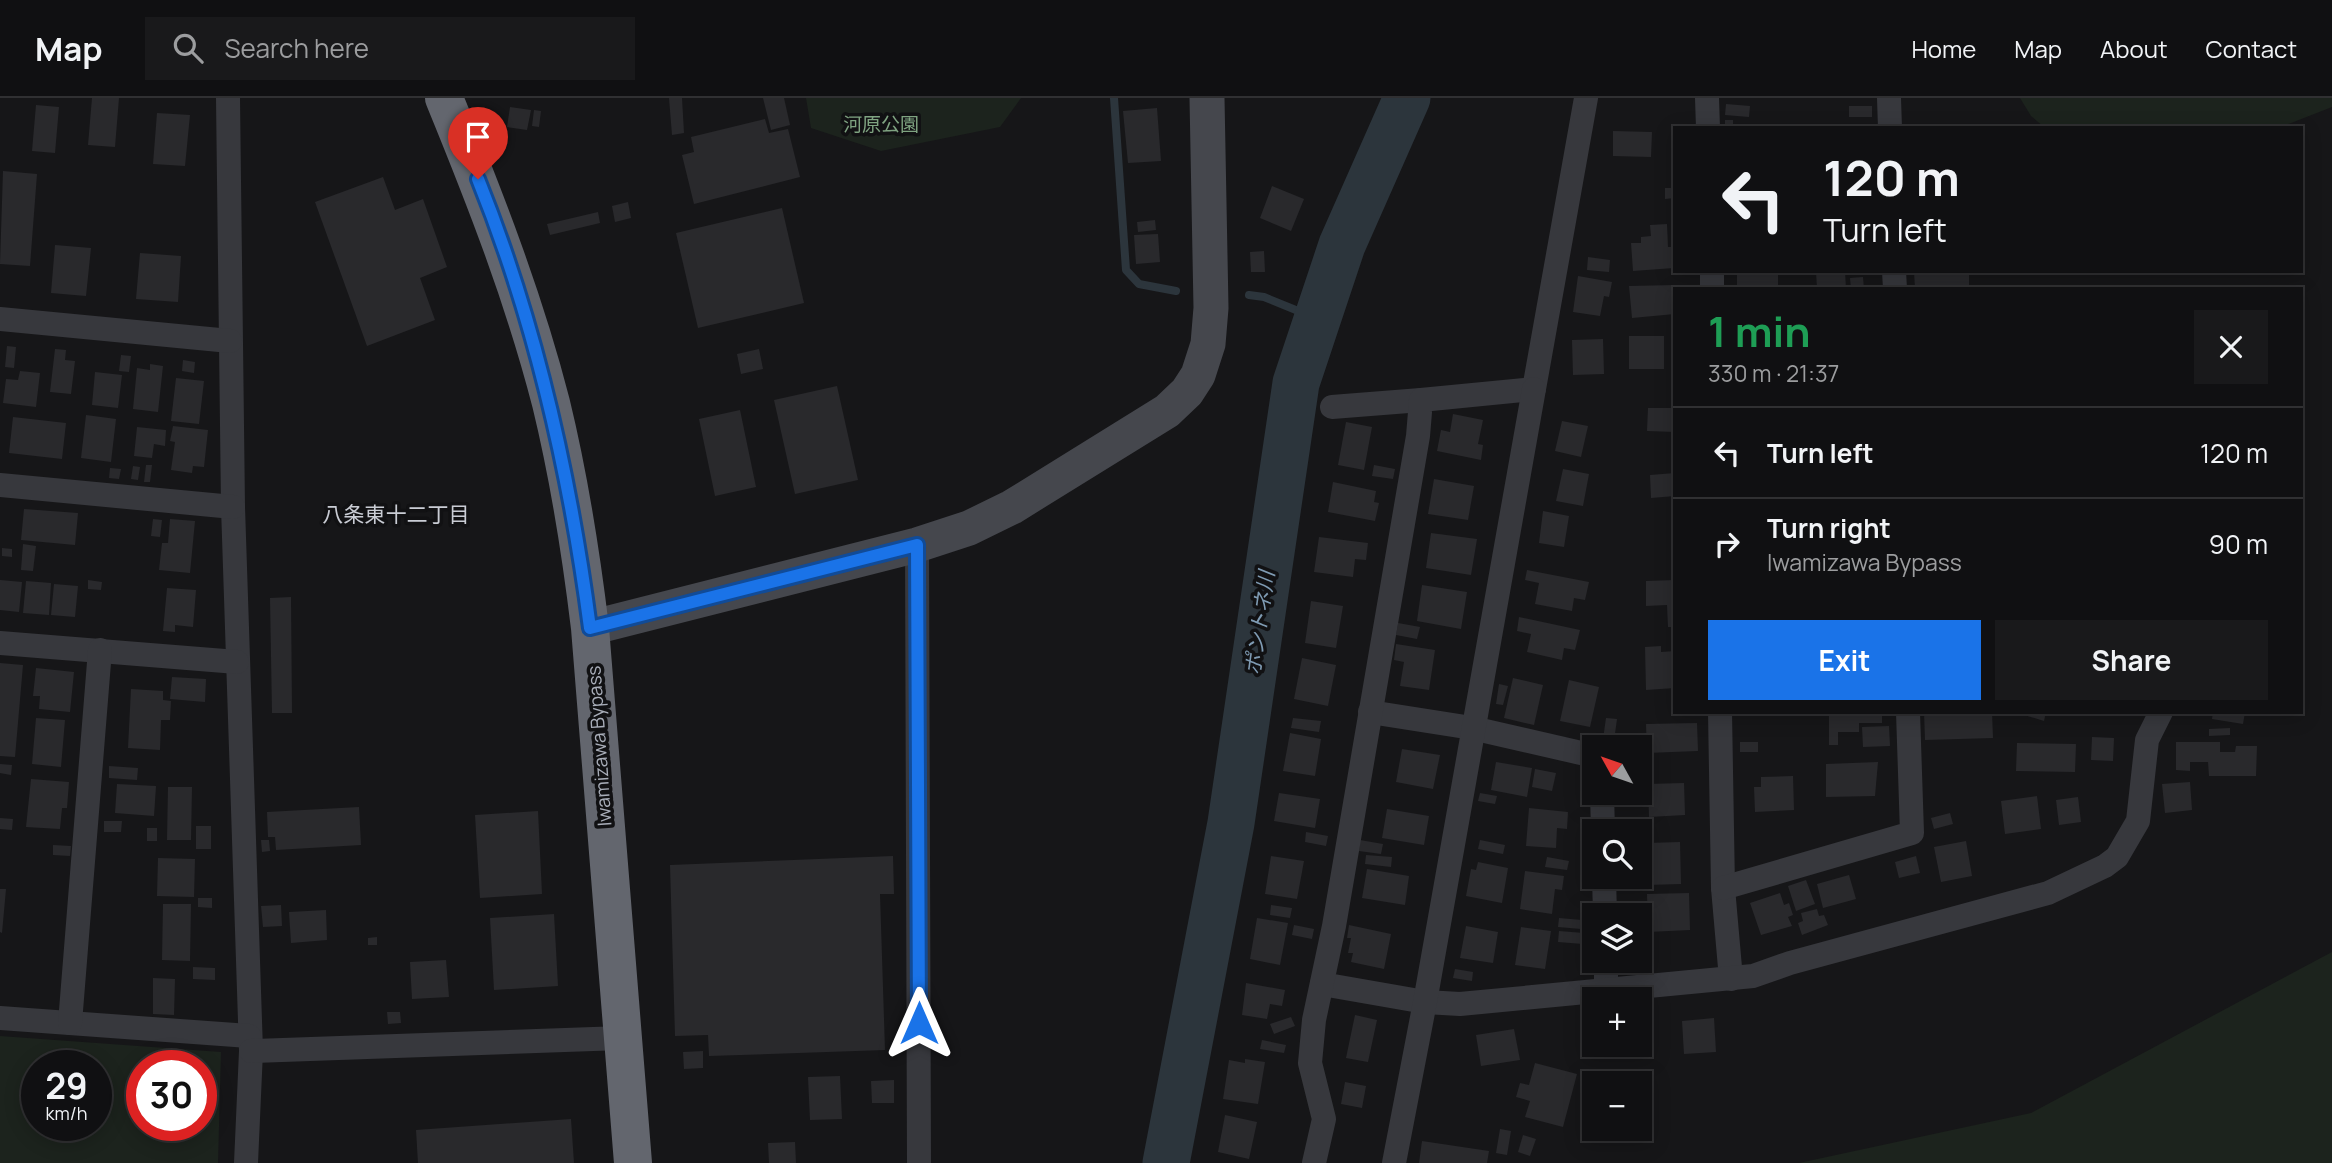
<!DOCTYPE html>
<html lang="en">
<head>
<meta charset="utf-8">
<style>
  body { margin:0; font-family:Manrope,"Noto Sans JP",sans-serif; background:#19191b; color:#f1f3f6; height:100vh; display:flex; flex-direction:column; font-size:26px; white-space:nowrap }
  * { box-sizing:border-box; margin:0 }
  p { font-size:23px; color:#9c9d9f }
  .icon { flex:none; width:38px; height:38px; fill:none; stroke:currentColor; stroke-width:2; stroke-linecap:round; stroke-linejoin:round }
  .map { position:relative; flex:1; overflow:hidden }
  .panel { position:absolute; left:1673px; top:189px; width:630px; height:427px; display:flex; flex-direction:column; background:#101012; border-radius:0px; box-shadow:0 4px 18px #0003,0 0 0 2px #303032 }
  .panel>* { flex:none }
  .guide { position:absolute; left:1673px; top:28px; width:630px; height:147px; border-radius:0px; box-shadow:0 4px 18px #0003,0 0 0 2px #303032; background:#101012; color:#f1f3f6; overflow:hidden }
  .needle { width:46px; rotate:310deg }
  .controls { position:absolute; left:1582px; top:637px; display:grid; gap:14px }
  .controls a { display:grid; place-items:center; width:70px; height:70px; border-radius:0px; background:#101012; box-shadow:0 4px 18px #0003,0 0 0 2px #303032; font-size:35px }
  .speed { position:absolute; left:21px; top:952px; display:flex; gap:14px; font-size:35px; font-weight:700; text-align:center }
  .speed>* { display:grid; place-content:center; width:91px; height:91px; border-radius:50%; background:#101012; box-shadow:0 4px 18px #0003,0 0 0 2px #303032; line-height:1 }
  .speed small { font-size:18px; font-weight:400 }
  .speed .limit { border:10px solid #d22; background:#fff; color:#111 }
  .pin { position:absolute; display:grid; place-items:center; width:60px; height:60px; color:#fff; margin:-72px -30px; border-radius:50% 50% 50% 0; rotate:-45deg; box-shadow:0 0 7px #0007 }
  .pin .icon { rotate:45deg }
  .me { position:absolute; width:77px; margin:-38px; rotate:0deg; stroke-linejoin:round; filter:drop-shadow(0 0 5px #0008) }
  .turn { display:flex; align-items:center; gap:24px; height:147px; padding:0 35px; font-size:32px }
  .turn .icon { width:91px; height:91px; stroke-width:2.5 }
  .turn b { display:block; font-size:49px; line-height:60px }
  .round { display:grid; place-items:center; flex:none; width:74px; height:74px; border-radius:0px; background:#19191b }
  .head { display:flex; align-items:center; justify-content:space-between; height:119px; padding:0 35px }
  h1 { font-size:42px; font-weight:700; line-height:52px; color:#1e9e55 }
  .cta { display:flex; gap:14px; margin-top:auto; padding:14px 35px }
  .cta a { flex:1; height:80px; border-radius:0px; background:#1a73e8; color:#fff; font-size:28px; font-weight:700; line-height:80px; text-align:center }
  .cta a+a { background:#19191b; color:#f1f3f6 }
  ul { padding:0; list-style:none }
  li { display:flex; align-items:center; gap:21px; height:91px; padding:0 35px; border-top:2px solid #303032 }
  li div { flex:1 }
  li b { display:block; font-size:26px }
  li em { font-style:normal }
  header { display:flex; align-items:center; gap:42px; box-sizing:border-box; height:98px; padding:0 35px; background:#101012; border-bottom:2px solid #303032 }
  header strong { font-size:33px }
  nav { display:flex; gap:38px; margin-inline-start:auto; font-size:24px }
  .search { width:490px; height:63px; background:#19191b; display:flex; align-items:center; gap:18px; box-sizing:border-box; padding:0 24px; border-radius:0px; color:#9c9d9f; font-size:26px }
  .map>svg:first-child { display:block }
  .green { fill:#1c231d; fill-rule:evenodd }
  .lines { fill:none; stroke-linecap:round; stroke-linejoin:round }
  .stream { stroke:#2c353c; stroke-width:8 }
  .river { stroke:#2c353c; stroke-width:47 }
  .building { fill:#29292c }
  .street { stroke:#37383d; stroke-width:24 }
  .secondary { stroke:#45474d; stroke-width:35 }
  .highway { stroke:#63666e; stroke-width:38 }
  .route-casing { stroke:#114b97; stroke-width:18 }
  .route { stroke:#1a73e8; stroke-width:12 }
  .labels { text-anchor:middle; stroke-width:7; stroke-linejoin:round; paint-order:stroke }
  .park-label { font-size:19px; fill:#7fa381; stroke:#111113 }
  .street-label { font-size:19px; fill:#a8adb8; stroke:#111113 }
  .neighbourhood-label { font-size:21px; fill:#c9ccd4; stroke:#111113 }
  .water-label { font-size:21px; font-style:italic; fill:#7f9bb3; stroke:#111113 }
</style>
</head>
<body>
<header>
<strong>Map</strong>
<div class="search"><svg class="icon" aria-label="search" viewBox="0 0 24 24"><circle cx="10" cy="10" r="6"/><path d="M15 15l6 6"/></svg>Search here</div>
<nav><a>Home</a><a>Map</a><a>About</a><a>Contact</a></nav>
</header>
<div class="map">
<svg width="2332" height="1065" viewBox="0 0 2332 1065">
  <rect width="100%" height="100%" fill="#161618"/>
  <g class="green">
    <path d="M806,0H1021L1000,29L881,53L811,30Z"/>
    <path d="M2020,0H2332V9L2278,30H2045L2031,18Z"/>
    <path d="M2332,854V1065H1799L2031,1015Z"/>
    <path d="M0,938L221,954L218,1065H0ZM37,968H96V1027H37ZM142,968H201V1027H142Z"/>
  </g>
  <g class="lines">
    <g class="stream">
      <path d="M1114,0L1126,172L1139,186L1176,193"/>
      <path d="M1249,197L1264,199L1318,221"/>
    </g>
    <path class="river" d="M1166,1065L1231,725L1296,285L1342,147L1407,0"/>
  </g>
  <g class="building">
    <path d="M92,0H119L115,49L88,47Z"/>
    <path d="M669,0H682L684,35L672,37Z"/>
    <path d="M763,0H784L790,27L771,32Z"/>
    <path d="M1726,6L1750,8L1749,19L1725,17Z"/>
    <path d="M36,7L59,9L55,55L32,53Z"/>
    <rect x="1849" y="8" width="23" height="11"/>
    <path d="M510,9L531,12L527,32L507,29Z"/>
    <path d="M1157,10L1161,63L1128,65L1123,13Z"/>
    <path d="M534,12L541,13L539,29L532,28Z"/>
    <path d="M157,15L190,17L185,68L153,66Z"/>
    <path d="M765,21L769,35L788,31L800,79L694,106L682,57L694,54L691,39Z"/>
    <rect x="1725" y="22" width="8" height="7"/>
    <path d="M1613,33L1652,34L1651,59L1613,58Z"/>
    <path d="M3,73L37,76L30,168L0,166Z"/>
    <path d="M383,79L395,112L423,101L447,169L420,180L435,222L367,248L315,104Z"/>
    <path d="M1272,88L1304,101L1291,133L1260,120Z"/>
    <path d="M1665,90H1675V100L1665,101Z"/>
    <path d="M628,104L631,120L615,124L612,108Z"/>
    <path d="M782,110L804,205L698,230L676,135Z"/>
    <path d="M598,114L600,125L550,137L547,126Z"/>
    <path d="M1155,122L1156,132L1138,134L1137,124Z"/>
    <path d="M1667,126L1668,149H1673L1674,170L1633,173L1631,145H1641V139L1651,138L1650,127Z"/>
    <path d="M1158,136L1160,164L1136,166L1134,137Z"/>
    <path d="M55,147L91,150L86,198L51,195Z"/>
    <path d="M1264,153L1265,174H1251L1250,154Z"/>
    <path d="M140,155L181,158L178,204L136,201Z"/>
    <path d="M1588,159L1610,162L1609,174L1587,172Z"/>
    <rect x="1737" y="173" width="41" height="18"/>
    <path d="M1816,173H1845L1846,191H1817Z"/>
    <path d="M1914,173H1969V191H1915Z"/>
    <path d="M1578,178L1612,184L1609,199L1604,198L1600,218L1573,214Z"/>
    <path d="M1863,179L1864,191H1851L1850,180Z"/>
    <path d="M1675,187V216L1632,220L1629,188Z"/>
    <rect x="1629" y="238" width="35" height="33"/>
    <path d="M1603,241L1604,276L1573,277L1572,242Z"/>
    <path d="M7,248L16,249L14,270L5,269Z"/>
    <path d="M55,251L66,252L65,262L75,263L71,296L50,294Z"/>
    <path d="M759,251L763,271L741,276L737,256Z"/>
    <path d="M121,257L131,258L129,274L119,273Z"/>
    <path d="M183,262L195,264L194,275L182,273Z"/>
    <path d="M150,266L163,268L158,314L133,311L137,270L150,272Z"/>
    <path d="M20,273L40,275L36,309L3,305L6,281L18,282Z"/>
    <path d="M95,274L122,277L118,310L92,307Z"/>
    <path d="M176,280L204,283L199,326L171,323Z"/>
    <path d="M837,288L858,382L795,396L774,302Z"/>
    <path d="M1648,310H1675V334L1647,333Z"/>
    <path d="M740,312L756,389L715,398L699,321Z"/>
    <path d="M1453,316L1483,322L1478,346L1483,347L1481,362L1437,353L1441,332L1450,334Z"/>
    <path d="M86,317L116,321L111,364L81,360Z"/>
    <path d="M13,319L66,325L62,361L9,355Z"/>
    <path d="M1562,323L1588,328L1581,359L1555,353Z"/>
    <path d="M1346,324L1372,329L1364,372L1338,367Z"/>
    <path d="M173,328L208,332L204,369L193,368L192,375L171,372L175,344L170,343Z"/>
    <path d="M137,329L166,332L165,348L154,346L152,360L134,358Z"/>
    <path d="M146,367H152L150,384H144Z"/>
    <path d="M1374,367L1395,371L1393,381L1372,378Z"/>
    <path d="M133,368L140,369L138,382L131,381Z"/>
    <path d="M110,370L121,371L119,381L109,380Z"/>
    <path d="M1563,371L1589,376L1583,408L1556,403Z"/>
    <path d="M1675,375V398L1651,400L1650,377Z"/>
    <path d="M1434,381L1474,388L1468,422L1428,416Z"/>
    <path d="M1333,384L1376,393L1374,404L1379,405L1375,423L1328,414Z"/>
    <path d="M24,411L78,415L75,447L21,442Z"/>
    <path d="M1543,413L1569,418L1564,449L1539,445Z"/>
    <path d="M153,421L162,422L160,439L151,438Z"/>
    <path d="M170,421L195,423L190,475L159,472L162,445H168Z"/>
    <path d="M1431,435L1477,441L1471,477L1426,470Z"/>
    <path d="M1319,439L1368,445L1366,462L1355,461L1353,479L1314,474Z"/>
    <path d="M23,446L36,448L33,473L21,472Z"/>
    <path d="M2,450L12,451V459L2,458Z"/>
    <path d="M1527,472L1589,484L1585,502L1574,500L1572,513L1535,506L1539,485L1525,482Z"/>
    <path d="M0,482L22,484L19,514L0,512Z"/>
    <path d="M88,482L102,484L101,492L88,491Z"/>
    <path d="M1675,482V529H1668L1667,507L1646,508V483Z"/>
    <path d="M26,483L51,485L49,517L23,515Z"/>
    <path d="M54,486L78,488L75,519L51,517Z"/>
    <path d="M1422,487L1467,494L1461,531L1417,523Z"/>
    <path d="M167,490L196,492L193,529L175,527V534L163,533Z"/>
    <path d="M291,499L292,615H272L270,500Z"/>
    <path d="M1311,503L1343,508L1336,550L1305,545Z"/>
    <path d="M1519,519L1580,532L1575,552L1564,550L1562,562L1527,554L1531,536L1517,533Z"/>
    <path d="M1398,525L1420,529L1417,541L1396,537Z"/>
    <path d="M1396,546L1435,552L1429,592L1400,588L1404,564L1394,562Z"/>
    <path d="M1661,548V554L1675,553V590L1646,592L1645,549Z"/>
    <path d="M1302,560L1336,567L1328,608L1294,601Z"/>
    <path d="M0,565L23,567L15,659L0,658Z"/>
    <path d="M36,570L74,574L70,614L39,611L40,598H33Z"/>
    <path d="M172,579L206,581L205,604L170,601Z"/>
    <path d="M1513,580L1543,587L1534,627L1504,620Z"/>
    <path d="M1569,582L1599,589L1590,629L1560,623Z"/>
    <path d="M1499,586L1508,588L1503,607L1496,606Z"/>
    <path d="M131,591L163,593V602L171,603L170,622H161L160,652L128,650Z"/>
    <path d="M1759,614H1794L1795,617H1759Z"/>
    <path d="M1829,614H1882V625H1859V634H1838V647H1829Z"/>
    <path d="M1924,614H1992L1993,640L1925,642Z"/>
    <path d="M2015,614H2046L2044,623Z"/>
    <path d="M2213,614H2245L2243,626L2212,621Z"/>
    <path d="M36,620L65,622L61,669L32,666Z"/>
    <path d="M1293,620L1321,623L1319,634L1291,630Z"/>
    <path d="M1606,620L1617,621L1614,643L1603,641Z"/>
    <path d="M1697,625L1698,653L1647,655L1646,626Z"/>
    <path d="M1889,628L1890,648L1863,649L1862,629Z"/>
    <path d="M2230,630V637L2209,638V631Z"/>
    <path d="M1290,635L1321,641L1315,678L1283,673Z"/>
    <path d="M2092,639L2114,640L2113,663L2091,662Z"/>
    <rect x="1740" y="644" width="18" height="10"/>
    <path d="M2176,644H2220V654H2235L2236,648H2257L2256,678H2209L2208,664H2190V673L2176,672Z"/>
    <path d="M2017,645L2076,646L2075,674L2016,673Z"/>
    <path d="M1402,651L1440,657L1433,691L1396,684Z"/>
    <path d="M1496,664L1532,670L1527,699L1491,692Z"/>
    <path d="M1878,664L1875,698L1826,699V666Z"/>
    <path d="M0,666L12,667L11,677L0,675Z"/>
    <path d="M109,668L138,670L137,682L109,680Z"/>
    <path d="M1535,671L1556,675L1552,693L1532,689Z"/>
    <path d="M1793,678L1794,712L1755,714L1754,689H1761V679Z"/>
    <path d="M31,681L69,684L67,710H62L60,731L26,729Z"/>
    <path d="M2190,684L2192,712L2165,715L2162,686Z"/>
    <path d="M1684,685L1685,717L1649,719L1648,686Z"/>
    <path d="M117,686L156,688L154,718L115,715Z"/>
    <path d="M168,689H192L191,742H167Z"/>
    <path d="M1279,695L1320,701L1315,730L1274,723Z"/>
    <path d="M1480,695L1497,698L1495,706L1478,703Z"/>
    <path d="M2037,698L2041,731L2005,736L2001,703Z"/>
    <path d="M2078,699L2081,724L2059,727L2056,702Z"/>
    <path d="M359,709L361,747L276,752L275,739H268L267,714Z"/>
    <path d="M1529,710L1568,714L1567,731L1557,730L1556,750L1526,748Z"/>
    <path d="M1387,711L1429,718L1424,747L1382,740Z"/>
    <path d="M538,713L542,796L480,800L475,717Z"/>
    <path d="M1950,715L1953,726L1934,731L1931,720Z"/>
    <path d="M0,720L13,721L12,732L0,731Z"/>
    <path d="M104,723H122L121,734H104Z"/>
    <rect x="196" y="728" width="15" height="23"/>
    <rect x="147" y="730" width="10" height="13"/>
    <path d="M1306,734L1328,738L1326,748L1305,744Z"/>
    <path d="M261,742H269L270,753L262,754Z"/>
    <path d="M1360,742L1383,746L1381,756L1359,753Z"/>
    <path d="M1480,742L1505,747L1503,756L1478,751Z"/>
    <path d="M1966,743L1972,778L1941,784L1934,749Z"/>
    <path d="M1680,744L1681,786L1647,787V745Z"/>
    <path d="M53,747L71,748L70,758L53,757Z"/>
    <path d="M1366,757L1392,759L1391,769L1365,766Z"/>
    <path d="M893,758L894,796H880L885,952L709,958L708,937L675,938L670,767Z"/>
    <path d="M1271,758L1304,763L1297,801L1265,796Z"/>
    <path d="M1916,758L1920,775L1899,780L1895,764Z"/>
    <path d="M1547,759L1569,763L1567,772L1545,769Z"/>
    <path d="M158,760L195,761L194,799L157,798Z"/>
    <path d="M1478,764L1508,770L1502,805L1466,798L1471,771L1476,772Z"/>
    <path d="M1367,771L1409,778L1405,807L1362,800Z"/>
    <path d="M1525,773L1564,778L1562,792L1555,791L1552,816L1520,811Z"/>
    <path d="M1849,777L1856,801L1823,810L1817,786Z"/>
    <path d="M1806,782L1815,806L1796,813L1788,788Z"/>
    <path d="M0,791H6L2,835L0,834Z"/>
    <path d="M1689,795L1690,832L1648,834L1647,796Z"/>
    <path d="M1780,795L1784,807L1789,805L1793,817L1788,819L1792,828L1761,837L1750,805Z"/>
    <path d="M198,800H212V810L198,809Z"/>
    <path d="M163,806H191L190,863L162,862Z"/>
    <path d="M281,807L282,828L263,829L261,808Z"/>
    <path d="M1271,807L1292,810L1290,820L1270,817Z"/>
    <path d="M1817,811L1819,818L1824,817L1828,827L1802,837L1798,825L1803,823L1801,815Z"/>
    <path d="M326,812L327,842L291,845L289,814Z"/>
    <path d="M554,816L558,888L494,892L490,820Z"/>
    <path d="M1257,820L1288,825L1280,867L1250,861Z"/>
    <path d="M1559,820L1582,822L1581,831L1558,829Z"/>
    <path d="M1294,827L1314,831L1312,841L1292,837Z"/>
    <path d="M1349,827L1391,836L1384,871L1351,864L1353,855H1348L1351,840H1347Z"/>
    <path d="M1466,828L1498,834L1493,865L1460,860Z"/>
    <path d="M1521,829L1551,833L1545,871L1515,867Z"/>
    <path d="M1559,833L1584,835L1583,846L1558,844Z"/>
    <path d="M377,839V847H368V840Z"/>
    <path d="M446,862L449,899L412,901L410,864Z"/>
    <path d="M193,869L215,870V882L193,881Z"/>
    <path d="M1455,871L1473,874L1472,883L1453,880Z"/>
    <path d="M153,880L175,881L174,917L153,916Z"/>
    <path d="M1246,885L1285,892L1282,908L1270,906L1267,921L1242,917Z"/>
    <path d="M387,914H400L401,925L388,926Z"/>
    <path d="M1355,917L1377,922L1368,964L1346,960Z"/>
    <path d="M1291,919L1295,928L1274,936L1270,926Z"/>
    <path d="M1714,920L1716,954L1684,956L1682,923Z"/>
    <path d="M1514,931L1520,962L1481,968L1476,937Z"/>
    <path d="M1262,942L1286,947L1284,955L1260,951Z"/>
    <path d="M703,953V970L684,971L683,954Z"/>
    <path d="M1245,961L1265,964L1258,1006L1223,1001L1229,962L1245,965Z"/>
    <path d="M1535,965L1577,976L1563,1029L1525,1019L1530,1003L1516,999L1520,985L1529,987Z"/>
    <path d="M840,978L842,1021L810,1022L808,979Z"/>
    <path d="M894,982V1005H872L871,983Z"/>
    <path d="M1345,984L1366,988L1362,1010L1341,1006Z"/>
    <path d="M1225,1017L1257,1024L1249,1061L1218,1054Z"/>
    <path d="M571,1021L574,1065H418L416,1032Z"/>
    <path d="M1500,1031L1511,1033L1507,1057L1496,1055Z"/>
    <path d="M1523,1037L1536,1041L1530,1058L1518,1054Z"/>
    <path d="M1422,1043L1489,1053L1487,1065H1419Z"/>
    <path d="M795,1044L796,1065H769L768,1045Z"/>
  </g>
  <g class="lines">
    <g class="street">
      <path d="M228,0L233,409L251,953L246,1065"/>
      <path d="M1707,0L1708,30"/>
      <path d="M1889,0L1890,30"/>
      <path d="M1712,173V191"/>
      <path d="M1894,173L1895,191"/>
      <path d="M0,221L230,243"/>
      <path d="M1332,309L1421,302"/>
      <path d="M0,387L233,409"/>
      <path d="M917,447L919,1065"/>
      <path d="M0,545L237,564"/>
      <path d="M1370,614L1472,630L1594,658"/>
      <path d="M1720,614L1723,790L1731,881"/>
      <path d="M1602,695L1603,733"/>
      <path d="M1604,779L1605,817"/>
      <path d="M1723,790L1912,735L1908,614"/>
      <path d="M1606,863V892"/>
      <path d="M1322,886L1425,904L1460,906L1753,878L1790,865L2048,795L2105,768L2117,759L2138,723L2147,642L2161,614"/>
      <path d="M0,920L249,938"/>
      <path d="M70,925L100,552"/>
      <path d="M251,953L622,940"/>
      <path d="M1314,1065L1324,1021L1310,965L1314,922L1334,828L1418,338L1421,302L1534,291L1586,0"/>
      <path d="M1394,1065L1425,904L1534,291"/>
    </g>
    <path class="secondary" d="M590,530L917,447L969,430L1012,409L1167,313L1187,294L1198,277L1208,246L1211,210L1207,0"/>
    <path class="highway" d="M444,0C485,100 524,200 551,305C569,379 581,455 590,530L633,1065"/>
  </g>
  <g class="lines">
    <g class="route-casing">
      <path id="route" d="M478,81C536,225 570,377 590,530L917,447L919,925"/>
    </g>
    <use href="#route" class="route"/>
  </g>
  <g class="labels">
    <g class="park-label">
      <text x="881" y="33">河原公園</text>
    </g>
    <g class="street-label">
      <text transform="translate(599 648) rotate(-94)" y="7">Iwamizawa Bypass</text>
    </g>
    <g class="neighbourhood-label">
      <text x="396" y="424">八条東十二丁目</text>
    </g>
    <g class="water-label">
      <text transform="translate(1260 525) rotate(-82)" y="7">ポントネ川</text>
    </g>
  </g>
</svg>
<div class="controls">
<a><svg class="needle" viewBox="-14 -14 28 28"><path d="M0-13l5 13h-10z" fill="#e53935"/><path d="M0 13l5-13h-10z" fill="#9c9d9f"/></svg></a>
<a><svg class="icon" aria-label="search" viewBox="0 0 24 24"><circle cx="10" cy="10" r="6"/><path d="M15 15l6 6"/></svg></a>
<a><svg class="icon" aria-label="layers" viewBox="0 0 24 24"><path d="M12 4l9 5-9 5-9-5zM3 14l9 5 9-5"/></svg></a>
<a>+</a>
<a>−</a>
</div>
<div class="speed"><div>29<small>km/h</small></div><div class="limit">30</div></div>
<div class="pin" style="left:478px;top:81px;background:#d93025"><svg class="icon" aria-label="arrive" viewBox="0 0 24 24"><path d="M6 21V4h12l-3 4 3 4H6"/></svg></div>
<svg class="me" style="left:919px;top:925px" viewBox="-20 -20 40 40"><path d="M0-17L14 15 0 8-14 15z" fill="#1a73e8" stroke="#fff" stroke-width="4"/></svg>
<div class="guide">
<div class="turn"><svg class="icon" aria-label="left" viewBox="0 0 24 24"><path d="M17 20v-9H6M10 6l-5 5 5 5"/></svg><div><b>120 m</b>Turn left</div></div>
</div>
<section class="panel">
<div class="head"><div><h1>1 min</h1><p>330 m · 21:37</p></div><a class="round"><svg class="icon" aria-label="close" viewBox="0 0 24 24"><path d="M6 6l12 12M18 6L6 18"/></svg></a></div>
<ul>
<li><svg class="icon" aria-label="left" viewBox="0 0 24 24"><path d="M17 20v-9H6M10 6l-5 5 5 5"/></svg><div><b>Turn left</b></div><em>120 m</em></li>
<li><svg class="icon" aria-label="right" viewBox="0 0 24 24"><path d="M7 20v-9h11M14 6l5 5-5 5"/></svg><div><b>Turn right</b><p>Iwamizawa Bypass</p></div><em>90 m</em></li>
</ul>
<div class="cta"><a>Exit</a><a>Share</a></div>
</section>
</div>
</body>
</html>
